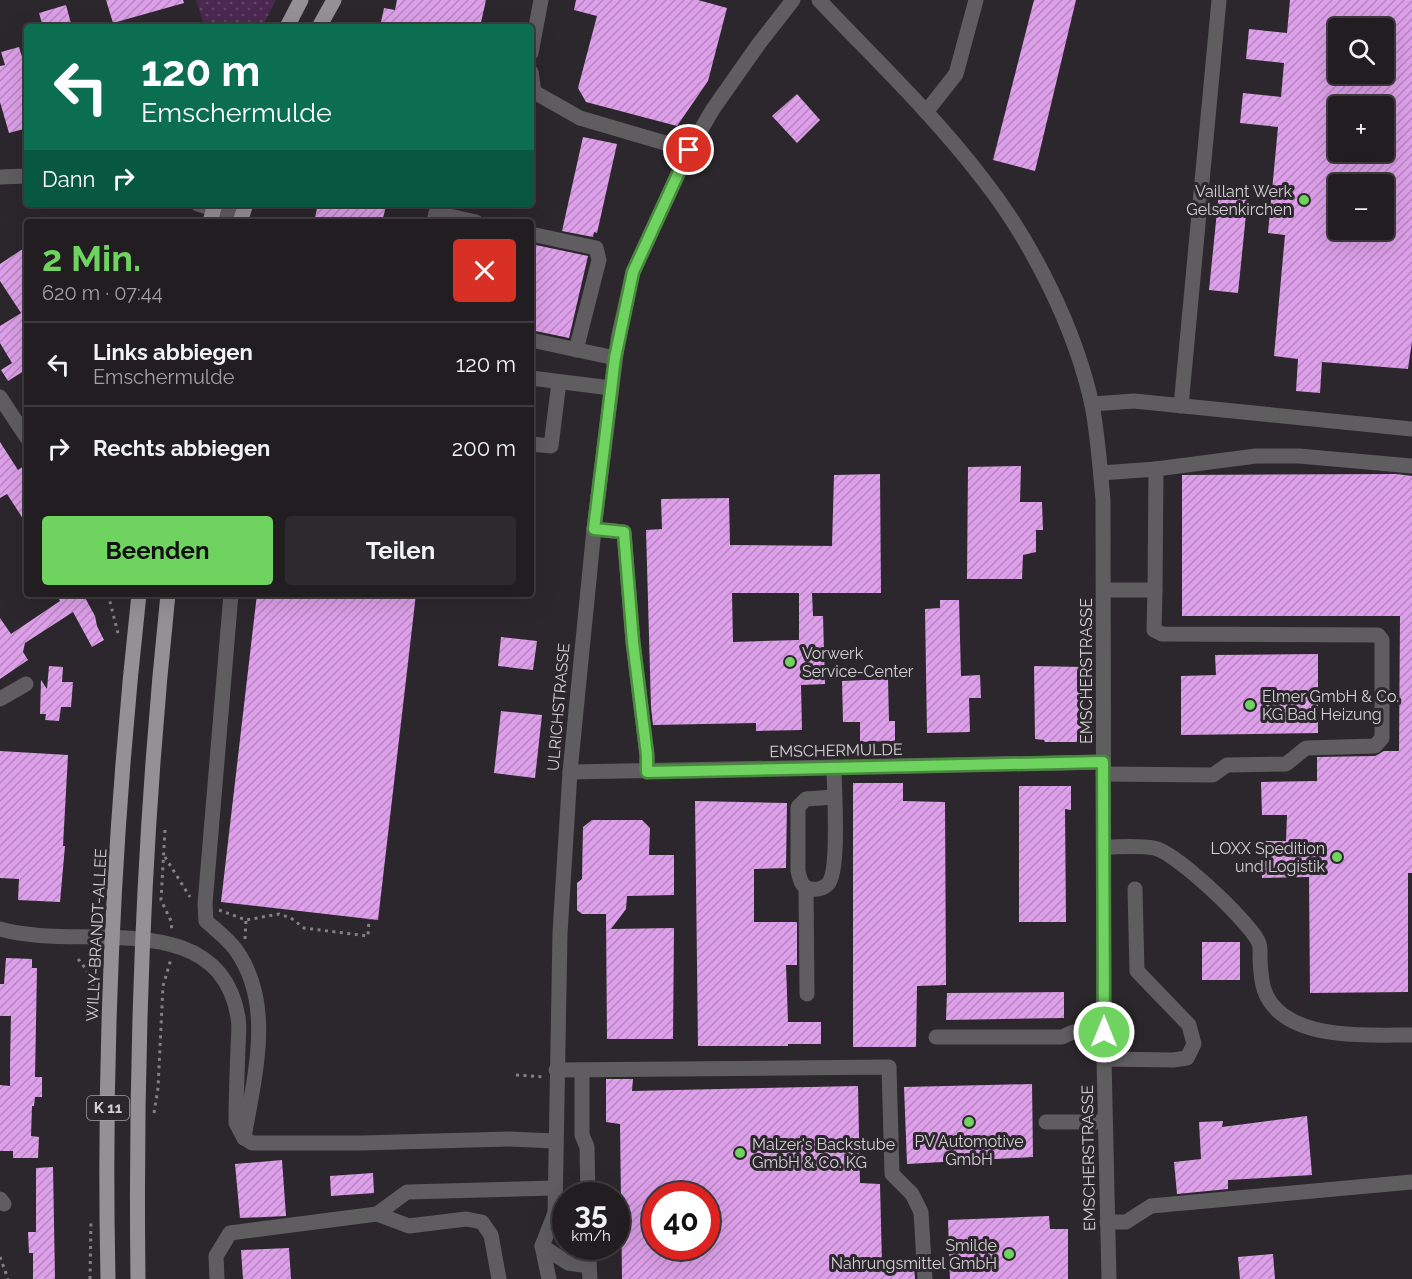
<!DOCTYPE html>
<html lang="de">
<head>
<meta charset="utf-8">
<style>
  body { margin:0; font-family:Raleway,sans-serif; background:#2d2a2e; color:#f1f3f6; height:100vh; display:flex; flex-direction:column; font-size:22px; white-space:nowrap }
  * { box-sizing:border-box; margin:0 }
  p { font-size:20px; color:#a2a2a5 }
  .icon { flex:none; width:33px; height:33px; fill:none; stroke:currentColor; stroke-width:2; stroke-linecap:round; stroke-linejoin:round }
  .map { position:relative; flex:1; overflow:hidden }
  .side { position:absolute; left:24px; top:219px; width:510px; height:378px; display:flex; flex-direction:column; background:#211d21; border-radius:6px; box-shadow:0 6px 24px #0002,0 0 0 2px #3e3b3f }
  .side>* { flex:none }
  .hud { position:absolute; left:24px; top:24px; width:510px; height:183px; border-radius:6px; box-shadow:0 6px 24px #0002,0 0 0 2px #3e3b3f; background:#0b6e4f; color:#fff; overflow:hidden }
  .fabs { position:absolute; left:1328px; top:18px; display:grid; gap:12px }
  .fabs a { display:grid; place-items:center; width:66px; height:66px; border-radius:6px; background:#211d21; box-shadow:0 6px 24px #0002,0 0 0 2px #3e3b3f; font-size:30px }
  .speed { position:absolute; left:552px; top:1182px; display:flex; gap:12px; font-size:30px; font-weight:700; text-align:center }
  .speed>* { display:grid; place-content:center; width:78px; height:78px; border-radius:50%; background:#211d21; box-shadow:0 6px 24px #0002,0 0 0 2px #3e3b3f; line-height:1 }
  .speed small { font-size:15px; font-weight:400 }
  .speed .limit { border:9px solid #d22; background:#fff; color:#111 }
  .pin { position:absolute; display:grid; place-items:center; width:51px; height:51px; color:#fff; margin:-26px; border:3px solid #fff; border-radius:50%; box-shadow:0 2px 6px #0007 }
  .me { position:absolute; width:66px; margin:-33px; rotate:0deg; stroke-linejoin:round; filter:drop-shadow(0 0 4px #0008) }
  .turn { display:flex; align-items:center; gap:21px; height:126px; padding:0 18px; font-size:27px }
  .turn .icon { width:78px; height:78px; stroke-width:2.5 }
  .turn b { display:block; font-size:42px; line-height:51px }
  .then { display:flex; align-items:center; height:57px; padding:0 18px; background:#0003; gap:12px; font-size:22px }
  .round { display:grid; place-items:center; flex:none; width:63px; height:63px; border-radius:6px; background:#2d2a2e }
  .summary { display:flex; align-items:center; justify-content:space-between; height:102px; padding:0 18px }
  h1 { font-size:36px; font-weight:700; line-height:45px; color:#6fd360 }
  .action { display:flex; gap:12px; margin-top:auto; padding:12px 18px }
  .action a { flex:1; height:69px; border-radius:6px; background:#6fd360; color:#111; font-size:24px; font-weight:700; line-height:69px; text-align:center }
  .action a+a { background:#2d2a2e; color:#f1f3f6 }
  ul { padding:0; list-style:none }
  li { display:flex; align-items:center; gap:18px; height:84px; padding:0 18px; border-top:2px solid #3e3b3f }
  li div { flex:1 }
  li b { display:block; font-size:22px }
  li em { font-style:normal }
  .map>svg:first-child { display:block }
  .grass { fill:url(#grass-dots) }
  .building { fill:url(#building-hatch); fill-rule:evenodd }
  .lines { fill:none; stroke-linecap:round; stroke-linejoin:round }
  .path { stroke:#837f83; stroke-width:3; stroke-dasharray:3 4.5; stroke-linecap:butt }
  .minor { stroke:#5f5d60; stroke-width:15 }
  .major { stroke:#959096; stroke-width:15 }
  .route-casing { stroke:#48893e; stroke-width:15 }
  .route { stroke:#6fd360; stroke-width:10 }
  .poi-dot { fill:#6fd360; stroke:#2c272c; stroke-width:2 }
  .labels { text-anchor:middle; stroke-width:6; stroke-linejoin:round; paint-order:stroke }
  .shield { fill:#2c272c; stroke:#a29ea2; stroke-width:1.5 }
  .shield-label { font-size:15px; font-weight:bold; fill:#d4d1d5 }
  .poi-label { font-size:16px; fill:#d4d1d5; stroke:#2c272c; text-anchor:end }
  .street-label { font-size:16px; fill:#d4d1d5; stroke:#2c272c }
</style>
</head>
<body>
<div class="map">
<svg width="1412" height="1279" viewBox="0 0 1412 1279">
  <defs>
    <pattern id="grass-dots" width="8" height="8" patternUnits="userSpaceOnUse" patternTransform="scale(1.5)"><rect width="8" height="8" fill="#4b2851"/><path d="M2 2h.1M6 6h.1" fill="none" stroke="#644669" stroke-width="1.8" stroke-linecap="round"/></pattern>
    <pattern id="building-hatch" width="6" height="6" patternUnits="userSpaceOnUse" patternTransform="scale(1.5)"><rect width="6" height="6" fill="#dd9fe9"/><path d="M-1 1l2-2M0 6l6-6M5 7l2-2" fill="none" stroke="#b687bf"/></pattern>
  </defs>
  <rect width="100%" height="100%" fill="#2c272c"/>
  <path class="grass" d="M196,0H276L262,27H205Z"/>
  <g class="building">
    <path d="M106,0H183L184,3L113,23Z"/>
    <path d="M397,0H486L480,27H380L384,8L395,10Z"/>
    <path d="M576,0H698L727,8L708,81L677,126L586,102L578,88L597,16L574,10Z"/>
    <path d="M1034,0H1076L1035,171L993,160Z"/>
    <path d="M1290,0H1412V341L1408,369L1322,362L1320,393L1296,391L1298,359L1274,356L1285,235L1268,233L1278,127L1240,123L1243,93L1281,97L1284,63L1246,59L1249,29L1287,33ZM1338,28H1383V74H1338ZM1338,106H1383V152H1338ZM1338,184H1383V230H1338Z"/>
    <path d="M66,5L72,27H43L39,13Z"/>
    <path d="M19,47L27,73V128L9,133L0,102V66L5,65L1,52Z"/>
    <path d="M797,94L820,120L797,143L772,116Z"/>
    <path d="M583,137L617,144L597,233L594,232L593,237L562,231Z"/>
    <path d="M1219,192L1248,195L1238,293L1209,290Z"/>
    <path d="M318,204H379L386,206L382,222H314Z"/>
    <path d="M531,244L588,256L569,338L531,330Z"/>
    <path d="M27,246V369L8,381L1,370L12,363L0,343V326L21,313L0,281V264Z"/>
    <path d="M0,442L18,470L27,464V525L7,494L0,498Z"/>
    <path d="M1021,466L1020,502H1042L1043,530H1036V552L1023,555L1022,579H967L968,467Z"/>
    <path d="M880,474L881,593H812L813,616H823L825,684L801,685L802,730L756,731V723L653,725L651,707L646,530L662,529L661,499L729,498L730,545L832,546L834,475ZM732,593H799V640L733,642Z"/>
    <path d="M1396,474L1412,476V873H1408V992L1310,993L1309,877L1262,878V841H1286L1287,815H1262L1261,782L1317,781V757L1375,756L1384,751H1399L1400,616H1182V475Z"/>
    <path d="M57,594H83L95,616L97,626L104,640L92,647L73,612L25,643L23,652L28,660L0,679V618L11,634L60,601Z"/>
    <path d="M257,594H416L378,920L221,902Z"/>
    <path d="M940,600H959L961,676L980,675L981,698H969L970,732L927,733L925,609L940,608Z"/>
    <path d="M501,637L537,641L533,670L498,666Z"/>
    <path d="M1318,654V733L1181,735V676L1216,675L1215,655Z"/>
    <path d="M49,666L63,667L62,682H73L71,707H61L59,721L45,720L46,714H40L41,680L47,689Z"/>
    <path d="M1034,666L1083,667L1085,734L1077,742H1045L1044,740L1035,739Z"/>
    <path d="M888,679L889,721H895V741L860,742V722H843L842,681Z"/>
    <path d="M501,711L542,715L535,778L494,773Z"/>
    <path d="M0,751L68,755L63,846H65L60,902L18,900L19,879L0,878Z"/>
    <path d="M853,783H903V801L945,802L946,985L917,986L916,1047H853Z"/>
    <path d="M1019,786H1071V810L1065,809L1066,922H1019Z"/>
    <path d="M695,801L787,803L786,868L754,869V922H797V965H786L788,1022H821V1044H788V1046H698Z"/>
    <path d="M592,820H642L650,828L649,855H674V895L627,896L626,909L611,929L674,928L673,1039H607L606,914H582L577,910V883L582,879L583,827Z"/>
    <rect x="1202" y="942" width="38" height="38"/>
    <path d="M6,958L32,959V968H37L35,1077H42V1097H35L34,1106H32L31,1136L39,1137L38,1158H13V1151H0V1085L10,1086V1061L11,1016H0V984H4Z"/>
    <path d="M1064,992V1018L946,1020L947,993Z"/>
    <path d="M606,1079H633L632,1091L858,1086L860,1183L880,1184L882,1265H914L915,1279H622L620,1124L606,1122ZM656,1196H706V1246H656Z"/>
    <path d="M1032,1084L1033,1157L907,1164L904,1087Z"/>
    <path d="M1307,1116L1312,1175L1228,1180V1189L1177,1194L1174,1162L1201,1159L1199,1122L1223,1121L1222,1127Z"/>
    <path d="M282,1160L286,1216L240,1218L235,1164Z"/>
    <path d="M53,1167L55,1279H33V1253H29L28,1232H36V1168Z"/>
    <path d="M373,1173L374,1193L331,1196L330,1176Z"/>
    <path d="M1049,1216L1050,1229H1068V1279H950L948,1220Z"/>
    <path d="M289,1248L291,1279H243L241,1250Z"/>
    <path d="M1273,1254L1275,1279H1240L1238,1257Z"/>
  </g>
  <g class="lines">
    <g class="path">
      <path d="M108,594L119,637"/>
      <path d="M165,830L161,900L171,921L172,932"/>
      <path d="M165,857L190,897"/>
      <path d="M219,910L246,920L279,914L291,918L304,928L368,936L369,919"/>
      <path d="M245,939L246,920"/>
      <path d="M78,959L86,969L95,992"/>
      <path d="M516,1075L544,1077"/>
      <path d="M154,1113L158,1088L163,986L171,959"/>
      <path d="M0,1257L8,1279"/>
      <path d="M90,1279L91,1220"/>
    </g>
    <g class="minor">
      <path d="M819,0C874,58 933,114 982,178C1031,240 1075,327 1092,405C1098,436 1100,468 1103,500L1104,1059L1109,1279"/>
      <path d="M531,53L541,0"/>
      <path d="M531,72L534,92"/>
      <path d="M534,92L580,118L689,150"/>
      <path d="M926,112L956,74L976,0"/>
      <path d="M0,177L27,176"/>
      <path d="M198,204L241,218"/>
      <path d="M434,222L436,213L476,222"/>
      <path d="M531,234L596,248L599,260L576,350"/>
      <path d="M531,340L615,358"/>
      <path d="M531,378L611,388"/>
      <path d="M0,397L27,438"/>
      <path d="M1092,404L1134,401L1412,429"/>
      <path d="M1181,406L1219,0"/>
      <path d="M531,444L551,446L559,382"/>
      <path d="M1156,469L1256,456H1299L1412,466"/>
      <path d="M1101,473L1156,469L1155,590"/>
      <path d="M594,529L624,532L633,642L647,755V772"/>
      <path d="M231,594L205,904L206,921C216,930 228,939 236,950C275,1005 254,1077 244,1138"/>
      <path d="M0,699L26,684"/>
      <path d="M834,767C834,788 840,871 828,884C823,889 817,890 810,889C801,887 800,879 798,871V807L806,799L834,797"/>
      <path d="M570,772L1103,762"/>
      <path d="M1103,774L1213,775L1227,765L1286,764L1306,748L1375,746L1382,738V640L1378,635L1162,634L1154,630L1155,590H1104"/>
      <path d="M1104,847C1120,847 1139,845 1154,848C1176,852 1248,921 1258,941C1261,946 1260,954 1260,959C1261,983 1263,1000 1283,1015C1315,1039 1374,1035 1412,1035"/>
      <path d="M806,887L807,994"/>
      <path d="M0,929C78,952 219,904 238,1017C240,1028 238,1039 238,1049C237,1074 236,1098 236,1123L244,1138L252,1143H361L509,1139L555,1141"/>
      <path d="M936,1037H1062L1073,1032H1104"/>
      <path d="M1104,1059L1173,1060L1187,1058L1194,1044L1189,1025L1137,971L1135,889"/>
      <path d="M556,1070L889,1067L892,1174L912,1194L921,1212L925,1279"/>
      <path d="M582,1071V1135L587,1147L588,1196"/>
      <path d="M1046,1122H1104"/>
      <path d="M0,1199L4,1204"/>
      <path d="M377,1214L409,1226L466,1219L482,1222L491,1235L499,1279"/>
      <path d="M1107,1222H1126L1151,1206L1412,1182"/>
      <path d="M542,1246L568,1263L589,1266"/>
      <path d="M588,1246L590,1279"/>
      <path d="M217,1279L216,1256L230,1233L377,1214L407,1192L555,1188"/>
      <path d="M549,1279L542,1246L555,1213L560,933L570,772L594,529L618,339L633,272L689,150L713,109L758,45L793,0"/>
    </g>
    <g class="major">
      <path d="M287,27L301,0"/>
      <path d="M319,27L334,0"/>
      <path d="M210,222L215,204"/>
      <path d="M240,222L246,204"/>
      <path d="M108,1279C103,1051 114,821 139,594"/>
      <path d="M138,1279C135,1050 144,822 168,594"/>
    </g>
  </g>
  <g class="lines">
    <g class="route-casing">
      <path id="route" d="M689,150L633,272L615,358L594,529L624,532L633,642L647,755V772L1103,762L1104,1032"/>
    </g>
    <use href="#route" class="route"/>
  </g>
  <g class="poi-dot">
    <circle cx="1304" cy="200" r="6"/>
    <circle cx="790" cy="662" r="6"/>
    <circle cx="1250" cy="705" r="6"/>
    <circle cx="1337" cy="857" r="6"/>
    <circle cx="969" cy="1122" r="6"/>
    <circle cx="740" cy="1153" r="6"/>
    <circle cx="1009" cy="1254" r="6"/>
  </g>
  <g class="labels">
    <rect class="shield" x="87" y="1096" width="42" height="24" rx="4.5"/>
    <g class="shield-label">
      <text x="108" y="1113">K 11</text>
    </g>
    <g class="poi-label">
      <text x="1292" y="197">Vaillant Werk<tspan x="1292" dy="18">Gelsenkirchen</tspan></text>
      <text x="802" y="659" text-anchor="start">Vorwerk<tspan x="802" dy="18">Service-Center</tspan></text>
      <text x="1262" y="702" text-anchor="start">Elmer GmbH &amp; Co.<tspan x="1262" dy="18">KG Bad Heizung</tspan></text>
      <text x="1325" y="854">LOXX Spedition<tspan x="1325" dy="18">und Logistik</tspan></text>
      <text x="969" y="1147" text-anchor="middle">PV Automotive<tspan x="969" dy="18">GmbH</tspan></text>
      <text x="752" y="1150" text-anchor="start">Malzer's Backstube<tspan x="752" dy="18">GmbH &amp; Co. KG</tspan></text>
      <text x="997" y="1251">Smilde<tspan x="997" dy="18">Nahrungsmittel GmbH</tspan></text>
    </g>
    <g class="street-label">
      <text transform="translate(1086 671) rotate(-90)" y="6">EMSCHERSTRASSE</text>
      <text transform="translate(558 707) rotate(-85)" y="6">ULRICHSTRASSE</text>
      <text transform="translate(836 750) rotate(-1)" y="6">EMSCHERMULDE</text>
      <text transform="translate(96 935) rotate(-87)" y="6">WILLY-BRANDT-ALLEE</text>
      <text transform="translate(1088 1158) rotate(-91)" y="6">EMSCHERSTRASSE</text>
    </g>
  </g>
</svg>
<div class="fabs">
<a><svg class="icon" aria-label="search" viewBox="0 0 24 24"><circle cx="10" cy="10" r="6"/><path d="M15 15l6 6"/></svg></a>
<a>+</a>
<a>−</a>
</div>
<div class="speed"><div>35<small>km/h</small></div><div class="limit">40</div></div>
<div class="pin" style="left:689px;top:150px;background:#d93025"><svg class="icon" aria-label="arrive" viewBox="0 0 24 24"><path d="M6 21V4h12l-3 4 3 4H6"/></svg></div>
<svg class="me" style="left:1104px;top:1032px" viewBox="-20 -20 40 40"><circle r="17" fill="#6fd360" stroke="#fff" stroke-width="3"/><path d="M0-11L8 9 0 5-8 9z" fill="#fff"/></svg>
<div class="hud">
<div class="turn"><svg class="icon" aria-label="left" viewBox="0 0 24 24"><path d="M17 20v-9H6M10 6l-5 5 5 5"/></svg><div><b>120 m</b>Emschermulde</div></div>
<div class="then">Dann<svg class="icon" aria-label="right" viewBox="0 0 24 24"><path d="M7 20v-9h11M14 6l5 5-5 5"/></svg></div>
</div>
<section class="side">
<div class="summary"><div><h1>2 Min.</h1><p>620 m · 07:44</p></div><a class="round" style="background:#d93025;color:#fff"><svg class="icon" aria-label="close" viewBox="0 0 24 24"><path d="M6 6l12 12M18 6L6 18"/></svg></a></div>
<ul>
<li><svg class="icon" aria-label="left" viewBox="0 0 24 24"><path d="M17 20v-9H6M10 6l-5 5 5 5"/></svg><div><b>Links abbiegen</b><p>Emschermulde</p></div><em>120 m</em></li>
<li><svg class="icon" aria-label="right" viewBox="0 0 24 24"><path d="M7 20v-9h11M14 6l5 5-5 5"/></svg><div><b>Rechts abbiegen</b></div><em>200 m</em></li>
</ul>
<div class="action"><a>Beenden</a><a>Teilen</a></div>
</section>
</div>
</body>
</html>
